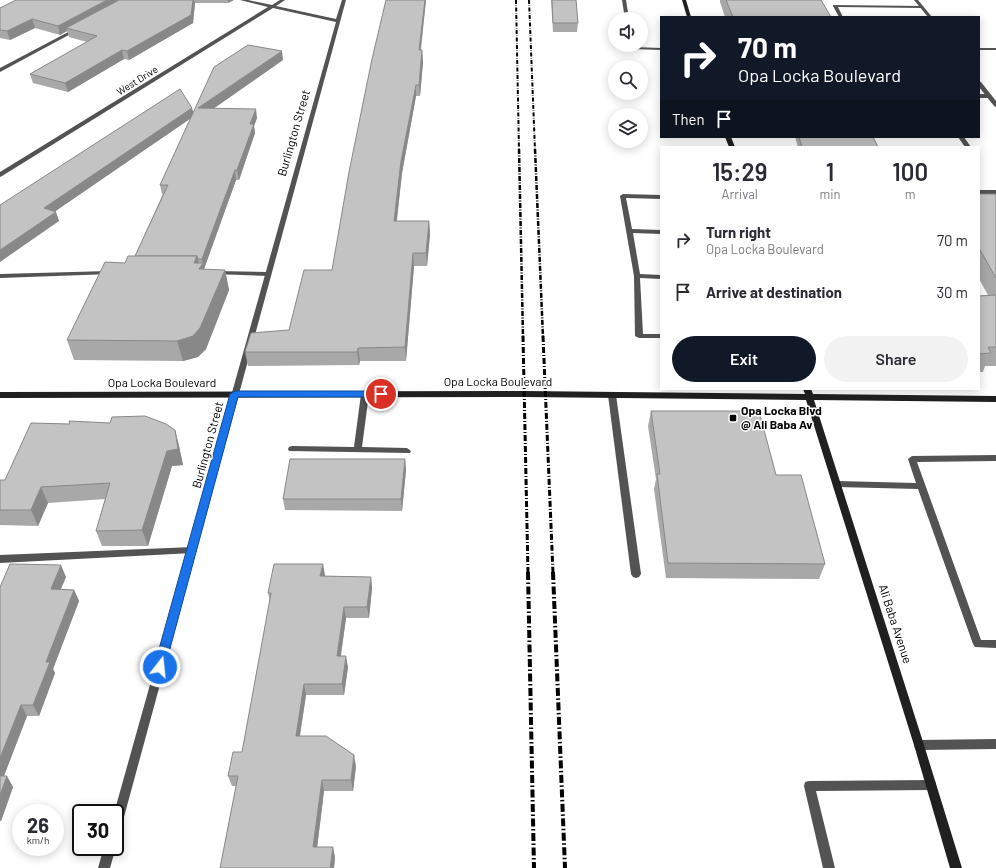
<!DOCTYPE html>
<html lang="en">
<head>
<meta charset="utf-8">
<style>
  body { margin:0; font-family:Barlow,sans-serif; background:#f2f2f3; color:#2b2b33; height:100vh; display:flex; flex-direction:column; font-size:15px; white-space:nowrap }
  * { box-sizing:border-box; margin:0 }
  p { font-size:13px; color:#7c7c81 }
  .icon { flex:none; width:22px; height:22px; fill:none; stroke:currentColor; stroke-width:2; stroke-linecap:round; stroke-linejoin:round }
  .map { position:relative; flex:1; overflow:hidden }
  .details { position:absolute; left:660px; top:146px; width:320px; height:244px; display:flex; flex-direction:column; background:#fff; border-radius:0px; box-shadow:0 2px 10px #0003 }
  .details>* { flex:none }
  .banner { position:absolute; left:660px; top:16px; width:320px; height:122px; border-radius:0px; box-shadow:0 2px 10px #0003; background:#111827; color:#fff; overflow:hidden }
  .buttons { position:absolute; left:608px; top:12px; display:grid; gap:8px }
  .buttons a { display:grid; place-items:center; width:40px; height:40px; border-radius:50%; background:#fff; box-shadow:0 2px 10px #0003; font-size:20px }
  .speed { position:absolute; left:12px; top:804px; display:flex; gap:8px; font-size:20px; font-weight:700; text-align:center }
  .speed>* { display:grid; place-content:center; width:52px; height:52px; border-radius:50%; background:#fff; box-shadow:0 2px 10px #0003; line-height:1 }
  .speed small { font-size:10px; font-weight:400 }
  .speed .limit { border:2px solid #111; border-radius:6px; background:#fff; color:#111 }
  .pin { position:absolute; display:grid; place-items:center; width:34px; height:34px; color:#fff; margin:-17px; border:2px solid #fff; border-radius:50%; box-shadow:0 1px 4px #0007 }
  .me { position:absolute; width:44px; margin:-22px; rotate:16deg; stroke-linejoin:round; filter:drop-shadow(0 0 3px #0008) }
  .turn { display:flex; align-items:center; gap:14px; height:84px; padding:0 12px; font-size:18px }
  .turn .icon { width:52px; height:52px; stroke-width:2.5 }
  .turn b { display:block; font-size:28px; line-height:34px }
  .then { display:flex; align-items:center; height:38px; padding:0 12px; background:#0003; gap:8px; font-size:15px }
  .eta { display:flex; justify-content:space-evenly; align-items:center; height:68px; text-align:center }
  .eta b { font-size:24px; font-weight:600; line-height:28px }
  .cta { display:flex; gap:8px; margin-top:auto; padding:8px 12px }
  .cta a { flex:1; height:46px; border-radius:24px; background:#111827; color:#fff; font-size:16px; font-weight:600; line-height:46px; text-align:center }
  .cta a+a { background:#f2f2f3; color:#2b2b33 }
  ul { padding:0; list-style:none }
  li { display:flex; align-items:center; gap:12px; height:52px; padding:0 12px }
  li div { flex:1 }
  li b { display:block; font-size:15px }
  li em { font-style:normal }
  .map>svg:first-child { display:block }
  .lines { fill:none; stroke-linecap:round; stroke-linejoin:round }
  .lane { fill:#535353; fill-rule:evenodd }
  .street { fill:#535353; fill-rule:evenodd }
  .secondary { fill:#202020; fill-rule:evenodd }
  .rail-far3 { stroke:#000; stroke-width:2; stroke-dasharray:4 1.5 0.5 1.5; stroke-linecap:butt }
  .rail-far2 { stroke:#000; stroke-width:2.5; stroke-dasharray:5 1.5 1 1.5; stroke-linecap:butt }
  .rail-far1 { stroke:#000; stroke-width:3; stroke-dasharray:6 2 1 2; stroke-linecap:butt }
  .rail { stroke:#000; stroke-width:4; stroke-dasharray:8 2.5 1.5 2.5; stroke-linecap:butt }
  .wall { fill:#a8a8a8 }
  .shaded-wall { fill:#888 }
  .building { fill:#c3c3c3; stroke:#888 }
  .route { fill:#1a73e8; stroke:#114b97 }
  .poi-dot { fill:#000; stroke:#fff; stroke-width:1.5 }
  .labels { text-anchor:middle; stroke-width:3; stroke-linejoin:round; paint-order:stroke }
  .far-street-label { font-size:10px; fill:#000; stroke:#fff }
  .street-label { font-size:12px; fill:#000; stroke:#fff }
  .poi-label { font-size:12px; font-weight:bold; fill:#000; stroke:#fff; text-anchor:start }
</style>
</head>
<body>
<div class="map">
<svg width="996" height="868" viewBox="0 0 996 868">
  <rect width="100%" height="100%" fill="#fff"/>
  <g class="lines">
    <g class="lane">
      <path d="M622,0H626L629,19H625Z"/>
      <path d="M833,5L922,6L924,7L922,8L838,7L843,17H839L833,6Z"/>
      <path d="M74,29L78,30L0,72V68Z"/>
      <path d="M629,45H633L634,47L661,48V50L632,49H630Z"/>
      <path d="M979,94H989L992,96L989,98H979Z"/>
      <path d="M958,137H964L971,147H965Z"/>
      <path d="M623,194L661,195V199L626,198L632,229L661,230V234L633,233L640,274L661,275V279L640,278L643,334H661V338H639L635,336L634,276L620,196Z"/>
      <path d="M109,271L111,272V274L0,278V274Z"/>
      <path d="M215,271L268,272L271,274L268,276L213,274L212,273Z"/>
      <path d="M365,391L369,394L362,447L407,448L411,451L410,453L289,451L288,449L289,447L292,446L354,447L361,394Z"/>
      <path d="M612,392L616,395L641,574L639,577L636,578L633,577L631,574L608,395Z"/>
      <path d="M996,455V461L917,462L981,640H996V648L975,647L973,644L918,489L837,487L834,486L833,484L834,482L837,481L916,483L908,459L912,456Z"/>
      <path d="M193,547L196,548L197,550L196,552L193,553L0,563V555Z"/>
      <path d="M931,780L935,781L936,785L935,789L931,790L816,791L835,868H823L804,786L805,782L809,781Z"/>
    </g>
    <g class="street">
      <path d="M240,0H248L272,5L280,0H285L276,6L336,19L342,0H346L121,828L119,832L115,833V813H114L336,22L273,8L2,176L0,177V172L268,7Z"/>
      <path d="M914,0H918L932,17H928Z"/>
      <rect x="979" y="48" width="17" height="2"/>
      <path d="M979,81L981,82L996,101V107L994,106L979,87Z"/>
      <rect x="979" y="190" width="17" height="4"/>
      <path d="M996,739V749L919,750L915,748L914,745L915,742L919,740Z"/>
      <path d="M115,846L116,847L110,868H98L104,847H115Z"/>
    </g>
    <g class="secondary">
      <path d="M682,0H686L691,17H687Z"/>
      <path d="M725,137H731L735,147H729Z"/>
      <path d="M803,389H811L813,394L996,396V402L814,400L924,745L962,868H950L914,745L806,400L524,397L0,398V392L524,391L805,394Z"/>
    </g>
    <g class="rail-far3">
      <path d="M516,0L519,150"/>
      <path d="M529,0L535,150"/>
    </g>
    <g class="rail-far2">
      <path d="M519,149L523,337"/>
      <path d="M535,149L543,337"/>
    </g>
    <g class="rail-far1">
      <path d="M523,336L528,573"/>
      <path d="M543,336L553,573"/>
    </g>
    <g class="rail">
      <path d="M528,572L534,868"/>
      <path d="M553,572L565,868"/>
    </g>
  </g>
  <g class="wall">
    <path d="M16,0H234L228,3H195L193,23L129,60L124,59L68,92L33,83L30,74L87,42L69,37L67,31L60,35L35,28L10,40L0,38V8Z"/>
    <path d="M386,0H426L421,50H422L423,62L420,96H416L402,173L397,221H429L430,234L427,266H414L406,361H360L359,365L248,366L245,352L289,330L332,270Z"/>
    <path d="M551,0H576L578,23L577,32H553Z"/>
    <path d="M720,0H821L831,17H725L720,2Z"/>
    <path d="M283,60L213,109L257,118L254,126L255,133L239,180H236L204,269L205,270H225L229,290L206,349L198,357L183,361L74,360L67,340L125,263L135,256L163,194H162L160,185L190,119L55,211L59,221L0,205L192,108L193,112Z"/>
    <path d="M795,137H873L878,147H798Z"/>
    <path d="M979,194H996V366H985L983,372H979V296L988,295L979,279Z"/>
    <path d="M651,411L776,475L825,564L819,579L666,578L654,489L656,479L648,426Z"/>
    <path d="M175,430L179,446L183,465L172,466L148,546H102L96,531L105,499L48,503L38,526L0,525V480H5Z"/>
    <path d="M405,459L406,470L402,511L285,510L283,499Z"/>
    <path d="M325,575V576L371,577L372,588L369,618H346L341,656L348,667L344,695H306L300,736L356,766L353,791H324L317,847L335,857L334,868H220L236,786H232L228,776L242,752L270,602L268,593Z"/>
    <path d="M66,577L61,589L74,590L79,601L53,669L55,673L39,716H27L4,776L13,787L1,821H0V587Z"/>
  </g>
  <g class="shaded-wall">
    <path d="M107,0H126L66,28L67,31L60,35L58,26Z"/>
    <path d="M193,0H194L195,3L193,23L129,60L127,51Z"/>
    <path d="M228,0H234L228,3Z"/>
    <path d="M425,0H426L419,62V50Z"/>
    <path d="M32,19L35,28L10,40L7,31Z"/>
    <path d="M122,50L124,59L68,92L65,83Z"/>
    <path d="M422,50L423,62L420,96L419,85Z"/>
    <path d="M282,51L283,60L200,118L198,108Z"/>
    <path d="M416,85V96L402,173L395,234L394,221L401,161Z"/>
    <path d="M192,108L194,116L47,217L44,208Z"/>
    <path d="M256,109L257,118L254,126L255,133L239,180L237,170L250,124Z"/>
    <path d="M235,170L236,180L204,269L208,283L194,263L197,256L200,268L203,264L202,259Z"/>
    <path d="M56,212L59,221L0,262V250Z"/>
    <path d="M429,221L430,234L427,266L426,253Z"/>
    <path d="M413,253L414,266L406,361L405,347Z"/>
    <path d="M225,270L229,290L206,349L198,357L183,361L177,341Z"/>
    <path d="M358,348L360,361L359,365L357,352Z"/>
    <path d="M175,430L179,446L183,465L172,466L148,546L142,530L167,451Z"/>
    <path d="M405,459L406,470L402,511L401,499Z"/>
    <path d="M41,487L48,503L38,526L31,510Z"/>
    <path d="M323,564L325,575L323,587L320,576Z"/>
    <path d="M61,565L66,577L56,600L51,589Z"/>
    <path d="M371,577L372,588L369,618L367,607Z"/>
    <path d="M74,590L79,601L53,669L55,673L39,716L33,705L46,662Z"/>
    <path d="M344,607L346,618L339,667L337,656Z"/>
    <path d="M346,656L348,667L344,695L342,684Z"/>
    <path d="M304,684L306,695L298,746L296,736Z"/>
    <path d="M21,705L27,716L0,786V758Z"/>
    <path d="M354,755L356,766L353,791L351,780Z"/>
    <path d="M7,776L13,787L1,821L0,820V795Z"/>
    <path d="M322,780L324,791L316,857L313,847Z"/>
    <path d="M333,847L335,857L334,868H330Z"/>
  </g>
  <g class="building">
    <path d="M16,0H107L58,26L32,19L7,31L0,30V8Z"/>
    <path d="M119,0H193L191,15L127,51L122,50L65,83L30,74L97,36L66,28Z"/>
    <path d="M386,0H425L419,50H422L419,85H416L401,161L394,221H429L426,253H413L405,347L358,348L357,352H245L251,333L289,330L304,270H332L349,172L372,59Z"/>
    <path d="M552,0H576L578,23H553Z"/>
    <path d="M726,0H821L831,17H733Z"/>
    <path d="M248,45L282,51L198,108L256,109L250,124H254L237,170H235L202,259H198L197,256H135L168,185H160L214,67Z"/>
    <path d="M180,89L192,108L44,208L56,212L0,250V205Z"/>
    <path d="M799,137H873L878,147H802Z"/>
    <path d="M979,194H996V278L979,248Z"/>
    <path d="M128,256H197L194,263H203L199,269L225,270L200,328L193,336L177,341L67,340L105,262L125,263Z"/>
    <path d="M996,295V347H988L991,353L979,354V296Z"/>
    <path d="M651,411H759L776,475H801L825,564L668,563L657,474H660Z"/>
    <path d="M145,416L166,424L175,430L178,449L167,451L142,530L96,531L110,483L41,487L31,510H0V480H5L31,423L70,424L69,421L110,423L112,417Z"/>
    <path d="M290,459H405L401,499H283Z"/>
    <path d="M10,564L61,565L51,589L74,590L46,662H50L33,705H21L0,758V587Z"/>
    <path d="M274,564H323L320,576L371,577L367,607H344L337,656H346L342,684H304L296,736H326L354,755L351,780H322L313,847H333L330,868H220L238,776H228L233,752H242L271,593H268Z"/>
    <path d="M0,776H7L0,795Z"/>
  </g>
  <path class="route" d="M235,391H381L386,394L381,397H238L165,667L164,670L160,672L156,670L154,667L230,394Z"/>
  <rect class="poi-dot" x="729" y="414" width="8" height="8" rx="2"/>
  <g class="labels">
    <g class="far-street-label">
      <text transform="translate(137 80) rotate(-32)" y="4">West Drive</text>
    </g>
    <g class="street-label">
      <text transform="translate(294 133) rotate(-74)" y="4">Burlington Street</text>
      <text x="498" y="386">Opa Locka Boulevard</text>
      <text x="162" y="387">Opa Locka Boulevard</text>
      <text transform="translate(208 445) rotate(-75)" y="4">Burlington Street</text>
      <text transform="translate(895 624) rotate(72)" y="4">Ali Baba Avenue</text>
    </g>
    <g class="poi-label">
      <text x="741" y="415">Opa Locka Blvd<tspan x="741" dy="14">@ Ali Baba Av</tspan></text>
    </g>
  </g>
</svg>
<div class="buttons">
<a><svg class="icon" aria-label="sound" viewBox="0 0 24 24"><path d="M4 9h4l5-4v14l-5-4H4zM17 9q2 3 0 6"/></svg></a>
<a><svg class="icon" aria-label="search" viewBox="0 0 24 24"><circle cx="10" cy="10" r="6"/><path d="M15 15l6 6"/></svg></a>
<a><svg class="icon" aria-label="layers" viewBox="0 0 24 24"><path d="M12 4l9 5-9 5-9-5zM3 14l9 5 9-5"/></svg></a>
</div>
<div class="speed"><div>26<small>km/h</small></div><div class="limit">30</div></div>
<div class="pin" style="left:381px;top:394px;background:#d93025"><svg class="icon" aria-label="arrive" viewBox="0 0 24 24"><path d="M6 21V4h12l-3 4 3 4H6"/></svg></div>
<svg class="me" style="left:160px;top:667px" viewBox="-20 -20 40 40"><circle r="17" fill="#1a73e8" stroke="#fff" stroke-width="3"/><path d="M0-11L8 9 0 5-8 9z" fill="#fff"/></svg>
<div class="banner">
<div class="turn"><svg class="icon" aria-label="right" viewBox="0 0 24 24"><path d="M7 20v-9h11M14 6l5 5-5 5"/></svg><div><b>70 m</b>Opa Locka Boulevard</div></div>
<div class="then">Then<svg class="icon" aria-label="arrive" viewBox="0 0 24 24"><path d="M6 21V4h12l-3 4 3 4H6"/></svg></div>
</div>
<section class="details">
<div class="eta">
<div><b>15:29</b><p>Arrival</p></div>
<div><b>1</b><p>min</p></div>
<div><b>100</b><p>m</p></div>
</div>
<ul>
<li><svg class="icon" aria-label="right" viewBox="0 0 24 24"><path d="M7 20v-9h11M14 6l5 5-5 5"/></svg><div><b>Turn right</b><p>Opa Locka Boulevard</p></div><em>70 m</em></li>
<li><svg class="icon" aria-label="arrive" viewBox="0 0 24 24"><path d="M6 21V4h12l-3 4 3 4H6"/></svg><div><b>Arrive at destination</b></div><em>30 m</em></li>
</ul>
<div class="cta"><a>Exit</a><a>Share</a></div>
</section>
</div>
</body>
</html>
